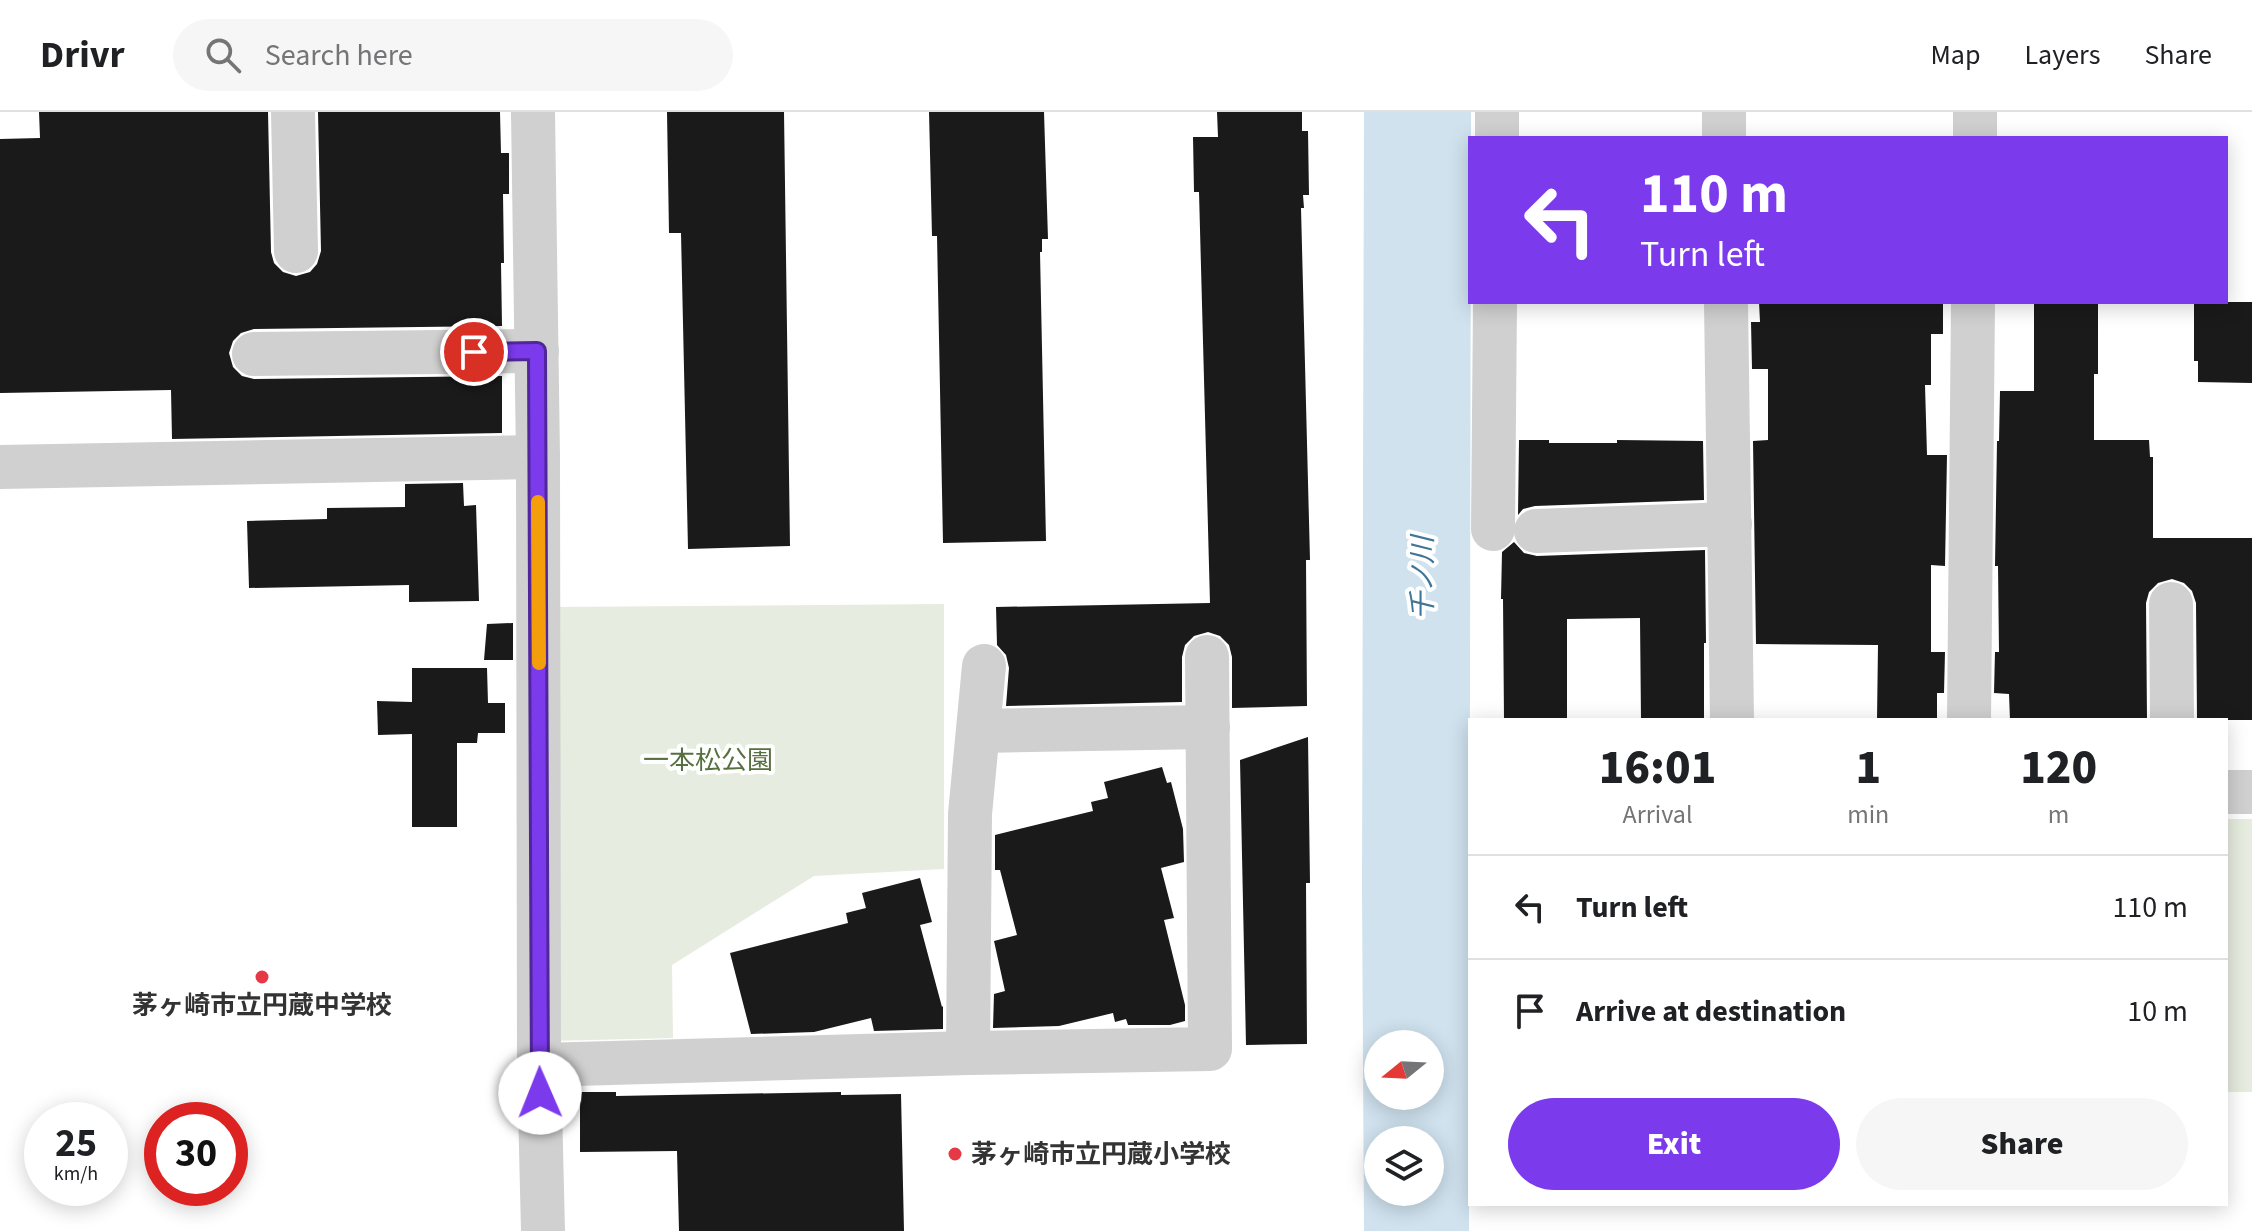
<!DOCTYPE html>
<html lang="en">
<head>
<meta charset="utf-8">
<style>
  body { margin:0; font-family:"Source Sans 3","Noto Sans JP",sans-serif; background:#f6f6f6; color:#202124; height:100vh; display:flex; flex-direction:column; font-size:30px; white-space:nowrap }
  * { box-sizing:border-box; margin:0 }
  p { font-size:26px; color:#757577 }
  .icon { flex:none; width:44px; height:44px; fill:none; stroke:currentColor; stroke-width:2; stroke-linecap:round; stroke-linejoin:round }
  .map { position:relative; flex:1; overflow:hidden }
  .sheet { position:absolute; left:1468px; top:606px; width:760px; height:488px; display:flex; flex-direction:column; background:#fff; border-radius:0px; box-shadow:0 4px 20px #0003 }
  .sheet>* { flex:none }
  .top-card { position:absolute; left:1468px; top:24px; width:760px; height:168px; border-radius:0px; box-shadow:0 4px 20px #0003; background:#7c3aed; color:#fff; overflow:hidden }
  .needle { width:52px; rotate:252deg }
  .buttons { position:absolute; left:1364px; top:918px; display:grid; gap:16px }
  .buttons a { display:grid; place-items:center; width:80px; height:80px; border-radius:50%; background:#fff; box-shadow:0 4px 20px #0003; font-size:40px }
  .speed { position:absolute; left:24px; top:990px; display:flex; gap:16px; font-size:40px; font-weight:700; text-align:center }
  .speed>* { display:grid; place-content:center; width:104px; height:104px; border-radius:50%; background:#fff; box-shadow:0 4px 20px #0003; line-height:1 }
  .speed small { font-size:20px; font-weight:400 }
  .speed .limit { border:12px solid #d22; background:#fff; color:#111 }
  .pin { position:absolute; display:grid; place-items:center; width:68px; height:68px; color:#fff; margin:-34px; border:4px solid #fff; border-radius:50%; box-shadow:0 2px 8px #0007 }
  .me { position:absolute; width:88px; margin:-44px; rotate:359deg; stroke-linejoin:round; filter:drop-shadow(0 0 6px #0008) }
  .turn { display:flex; align-items:center; gap:28px; height:168px; padding:0 40px; font-size:36px }
  .turn .icon { width:104px; height:104px; stroke-width:2.5 }
  .turn b { display:block; font-size:56px; line-height:68px }
  .eta { display:flex; justify-content:space-evenly; align-items:center; height:136px; text-align:center }
  .eta b { font-size:48px; font-weight:800; line-height:56px }
  .button { display:flex; gap:16px; margin-top:auto; padding:16px 40px }
  .button a { flex:1; height:92px; border-radius:48px; background:#7c3aed; color:#fff; font-size:32px; font-weight:800; line-height:92px; text-align:center }
  .button a+a { background:#f6f6f6; color:#202124 }
  ul { padding:0; list-style:none }
  li { display:flex; align-items:center; gap:24px; height:104px; padding:0 40px; border-top:2px solid #e0e0e0 }
  li div { flex:1 }
  li b { display:block; font-size:30px }
  li em { font-style:normal }
  header { display:flex; align-items:center; gap:48px; box-sizing:border-box; height:112px; padding:0 40px; background:#fff; border-bottom:2px solid #e0e0e0 }
  header strong { font-size:38px }
  nav { display:flex; gap:44px; margin-inline-start:auto; font-size:28px }
  .search { width:560px; height:72px; background:#f6f6f6; display:flex; align-items:center; gap:20px; box-sizing:border-box; padding:0 28px; border-radius:44px; color:#757577; font-size:30px }
  .map>svg:first-child { display:block }
  .green { fill:#e6ecdf }
  .water { fill:#cfe2ee; fill-rule:evenodd }
  .building { fill:#1a1a1a }
  .lines { fill:none; stroke-linecap:round; stroke-linejoin:round }
  .minor { stroke:#d0d0d0; stroke-width:44 }
  .route-casing { stroke:#51269a; stroke-width:20 }
  .route { stroke:#7c3aed; stroke-width:14 }
  .slow { stroke:#f59e0b; stroke-width:14 }
  .poi-dot { fill:#e63946; stroke:#fff; stroke-width:3 }
  .labels { text-anchor:middle; stroke-width:8; stroke-linejoin:round; paint-order:stroke }
  .park-label { font-size:26px; fill:#56703f; stroke:#fff }
  .poi-label { font-size:26px; font-weight:bold; fill:#333; stroke:#fff }
  .water-label { font-size:28px; font-style:italic; fill:#3f7597; stroke:#fff }
</style>
</head>
<body>
<header>
<strong>Drivr</strong>
<div class="search"><svg class="icon" aria-label="search" viewBox="0 0 24 24"><circle cx="10" cy="10" r="6"/><path d="M15 15l6 6"/></svg>Search here</div>
<nav><a>Map</a><a>Layers</a><a>Share</a></nav>
</header>
<div class="map">
<svg width="2252" height="1119" viewBox="0 0 2252 1119">
  <rect width="100%" height="100%" fill="#fff"/>
  <g class="green">
    <path d="M944,492V757L814,764L672,853L673,926L549,929L552,495Z"/>
    <rect x="2226" y="707" width="26" height="273"/>
  </g>
  <path class="water" d="M1364,0H1471L1469,1119H1364L1362,776ZM1378,932H1430V984H1378ZM1378,1028H1430V1080H1378Z"/>
  <g class="building">
    <path d="M39,0H268L271,140L274,151L283,160L296,164L310,160L317,152L321,139L318,0H500L501,41H509V82H503L504,151H501L502,214L254,217L241,221L233,229L229,241L233,255L242,264L254,267L502,264V321L172,327L171,278L0,281V27L40,26Z"/>
    <path d="M667,0H784L790,434L688,437L681,121H669Z"/>
    <path d="M929,0H1044L1048,127H1042V140H1040L1046,429L943,431L937,124H932Z"/>
    <path d="M1217,0H1302V19H1308L1309,83H1303L1304,96H1301L1310,448H1306L1307,594L1232,596V545L1229,533L1220,524L1208,520L1194,524L1185,533L1182,545V590L1006,594L1009,556L1006,543L997,533L996,495L1210,491L1199,80H1194L1193,25H1218Z"/>
    <path d="M1759,190H1943V222H1931V273H1925L1927,343H1947L1945,454L1931,453V540H1945L1944,581H1937V608H1877L1878,533L1756,532L1753,329L1768,328V257H1752L1751,210H1760Z"/>
    <path d="M2034,190H2098V262H2094V328H2149L2150,345H2153V426H2252V608H2197L2196,491L2192,479L2184,471L2172,467L2158,471L2149,480L2146,491L2147,608H2010L2009,582L1994,581L1995,540H1999L1998,454H1995L1997,329H1999L2000,279H2034Z"/>
    <path d="M2194,190H2252V271L2198,270V249H2194Z"/>
    <path d="M1519,328H1549V331H1617V328L1703,329L1704,388L1535,394L1523,397L1518,403Z"/>
    <path d="M463,371L464,394L476,393L479,489L409,490V473L249,476L247,409L327,407V396L405,395V372Z"/>
    <path d="M1514,430L1524,441L1537,444L1705,438L1706,531H1704V608H1641L1640,506L1567,507V608H1504L1503,487H1501L1502,440Z"/>
    <path d="M513,511V548H484L487,512Z"/>
    <path d="M412,556H487L488,591H505V621H478L477,631H457V715H412V622L378,623L377,589L412,590Z"/>
    <path d="M1308,625L1310,771H1306L1307,932L1246,933L1240,648Z"/>
    <path d="M1162,655L1167,671L1171,670L1183,717L1184,750L1161,756L1174,806L1164,808L1185,893V909L1170,913H1128L1126,907L1115,910L1113,901L1059,914L993,916L994,882L1005,879L994,829L1017,823L1000,758H995V723L1093,699L1091,690L1108,686L1104,670Z"/>
    <path d="M920,766L932,810L920,813L942,895L943,894V917L874,919L871,906L814,920L751,922L730,841L848,811L846,801L866,796L862,781Z"/>
    <path d="M580,980H616V984L841,980V983L901,982L904,1119H679L677,1039L580,1040Z"/>
  </g>
  <g class="lines">
    <g class="minor">
      <path d="M293,0L296,139"/>
      <path d="M533,0L538,345L539,953L543,1119"/>
      <path d="M1724,0V26"/>
      <path d="M1497,26V0"/>
      <path d="M1975,26V0"/>
      <path d="M1726,190L1732,608"/>
      <path d="M254,242L537,239"/>
      <path d="M0,355L538,345"/>
      <path d="M1493,417L1495,190"/>
      <path d="M1536,419L1730,412"/>
      <path d="M2171,492L2172,608"/>
      <path d="M1969,608L1973,190"/>
      <path d="M980,619L1208,615"/>
      <path d="M2226,680H2252"/>
      <path d="M968,941L970,702L984,554"/>
      <path d="M539,953L968,941L1210,937L1207,545"/>
    </g>
  </g>
  <g class="lines">
    <g class="route-casing">
      <path id="route" d="M474,240L537,239L540,981"/>
    </g>
    <use href="#route" class="route"/>
    <path class="slow" d="M538,390L539,551"/>
  </g>
  <g class="poi-dot">
    <circle cx="262" cy="865" r="8"/>
    <circle cx="955" cy="1042" r="8"/>
  </g>
  <g class="labels">
    <g class="park-label">
      <text x="708" y="657">一本松公園</text>
    </g>
    <g class="poi-label">
      <text x="262" y="902">茅ヶ崎市立円蔵中学校</text>
      <text x="971" y="1051" text-anchor="start">茅ヶ崎市立円蔵小学校</text>
    </g>
    <g class="water-label">
      <text transform="translate(1422 466) rotate(-90)" y="10">千ノ川</text>
    </g>
  </g>
</svg>
<div class="buttons">
<a><svg class="needle" viewBox="-14 -14 28 28"><path d="M0-13l5 13h-10z" fill="#e53935"/><path d="M0 13l5-13h-10z" fill="#757577"/></svg></a>
<a><svg class="icon" aria-label="layers" viewBox="0 0 24 24"><path d="M12 4l9 5-9 5-9-5zM3 14l9 5 9-5"/></svg></a>
</div>
<div class="speed"><div>25<small>km/h</small></div><div class="limit">30</div></div>
<div class="pin" style="left:474px;top:240px;background:#d93025"><svg class="icon" aria-label="arrive" viewBox="0 0 24 24"><path d="M6 21V4h12l-3 4 3 4H6"/></svg></div>
<svg class="me" style="left:540px;top:981px" viewBox="-20 -20 40 40"><circle r="19" fill="#fff"/><path d="M0-13L10 11 0 6-10 11z" fill="#7c3aed"/></svg>
<div class="top-card">
<div class="turn"><svg class="icon" aria-label="left" viewBox="0 0 24 24"><path d="M17 20v-9H6M10 6l-5 5 5 5"/></svg><div><b>110 m</b>Turn left</div></div>
</div>
<section class="sheet">
<div class="eta">
<div><b>16:01</b><p>Arrival</p></div>
<div><b>1</b><p>min</p></div>
<div><b>120</b><p>m</p></div>
</div>
<ul>
<li><svg class="icon" aria-label="left" viewBox="0 0 24 24"><path d="M17 20v-9H6M10 6l-5 5 5 5"/></svg><div><b>Turn left</b></div><em>110 m</em></li>
<li><svg class="icon" aria-label="arrive" viewBox="0 0 24 24"><path d="M6 21V4h12l-3 4 3 4H6"/></svg><div><b>Arrive at destination</b></div><em>10 m</em></li>
</ul>
<div class="button"><a>Exit</a><a>Share</a></div>
</section>
</div>
</body>
</html>
